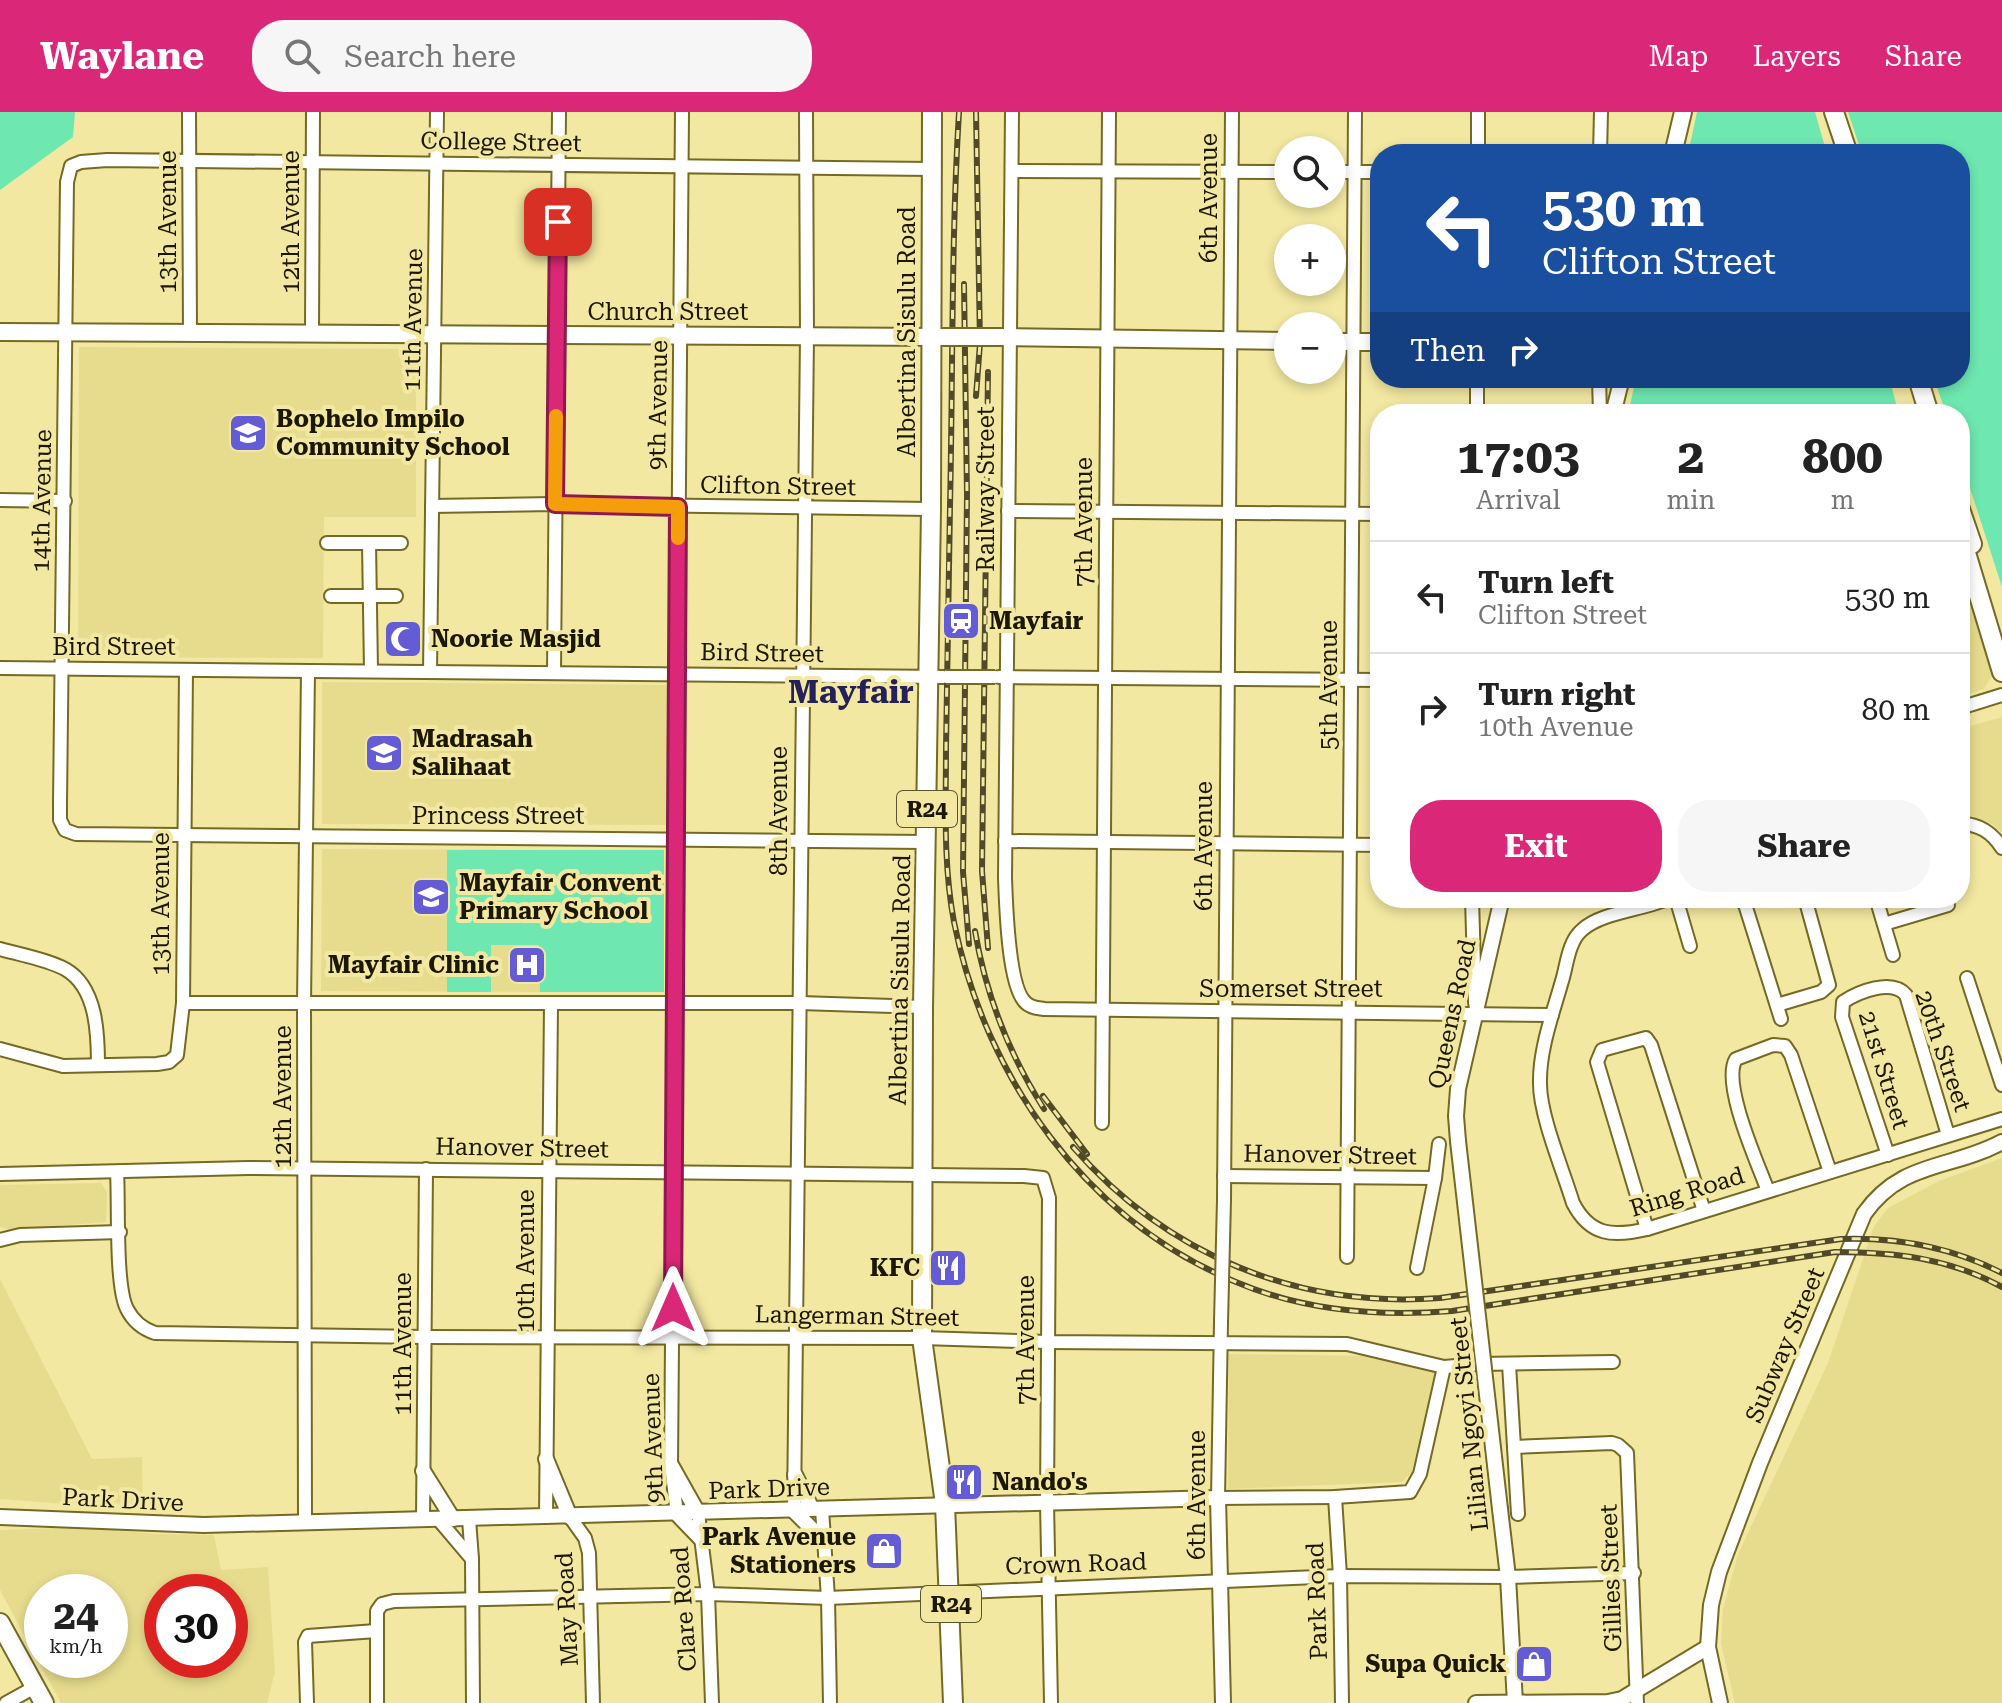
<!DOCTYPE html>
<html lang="en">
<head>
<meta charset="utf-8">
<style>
  body { margin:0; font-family:"Roboto Serif",serif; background:#f6f6f6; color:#222; height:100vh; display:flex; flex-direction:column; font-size:30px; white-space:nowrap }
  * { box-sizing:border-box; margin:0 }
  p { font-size:26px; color:#767676 }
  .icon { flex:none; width:44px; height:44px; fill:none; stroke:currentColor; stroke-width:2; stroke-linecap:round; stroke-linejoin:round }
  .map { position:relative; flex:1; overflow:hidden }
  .details { position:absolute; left:1370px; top:292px; width:600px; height:504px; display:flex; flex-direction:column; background:#fff; border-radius:32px; box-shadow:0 4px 12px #0003 }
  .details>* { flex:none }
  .guide { position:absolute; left:1370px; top:32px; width:600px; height:244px; border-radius:32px; box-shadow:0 4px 12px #0003; background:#1a4fa0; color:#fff; overflow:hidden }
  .buttons { position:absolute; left:1274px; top:24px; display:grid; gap:16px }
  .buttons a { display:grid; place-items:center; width:72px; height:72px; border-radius:50%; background:#fff; box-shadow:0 4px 12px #0003; font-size:40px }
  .speed { position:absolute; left:24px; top:1462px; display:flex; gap:16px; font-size:40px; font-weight:700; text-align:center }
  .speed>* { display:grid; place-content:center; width:104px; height:104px; border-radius:50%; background:#fff; box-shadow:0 4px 12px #0003; line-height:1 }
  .speed small { font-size:20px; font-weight:400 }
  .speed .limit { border:12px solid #d22; background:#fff; color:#111 }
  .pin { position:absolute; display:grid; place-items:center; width:68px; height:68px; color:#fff; margin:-34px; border-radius:16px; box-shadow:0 4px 12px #0006 }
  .me { position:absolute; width:88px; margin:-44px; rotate:0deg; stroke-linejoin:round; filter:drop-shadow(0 0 6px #0008) }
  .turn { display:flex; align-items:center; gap:28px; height:168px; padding:0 40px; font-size:36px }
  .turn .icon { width:104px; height:104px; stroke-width:2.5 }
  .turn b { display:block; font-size:56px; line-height:68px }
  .then { display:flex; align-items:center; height:76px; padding:0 40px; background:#0003; gap:16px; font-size:30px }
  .eta { display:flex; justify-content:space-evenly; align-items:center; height:136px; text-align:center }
  .eta b { font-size:48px; font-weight:700; line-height:56px }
  .cta { display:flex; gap:16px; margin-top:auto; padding:16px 40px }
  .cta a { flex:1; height:92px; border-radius:32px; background:#db2777; color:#fff; font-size:32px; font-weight:700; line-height:92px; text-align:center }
  .cta a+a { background:#f6f6f6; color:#222 }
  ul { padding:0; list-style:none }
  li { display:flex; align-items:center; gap:24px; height:112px; padding:0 40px; border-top:2px solid #e0e0e0 }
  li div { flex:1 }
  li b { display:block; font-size:30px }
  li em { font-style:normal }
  header { display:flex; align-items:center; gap:48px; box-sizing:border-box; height:112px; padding:0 40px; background:#db2777; color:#fff }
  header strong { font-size:38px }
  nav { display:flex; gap:44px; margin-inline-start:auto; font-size:28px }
  .search { width:560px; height:72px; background:#f6f6f6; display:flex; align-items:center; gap:20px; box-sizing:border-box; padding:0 28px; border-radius:32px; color:#767676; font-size:30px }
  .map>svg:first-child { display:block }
  .built { fill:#e7dc8d; fill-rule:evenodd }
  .green { fill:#6ee8b0 }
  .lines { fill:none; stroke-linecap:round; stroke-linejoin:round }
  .minor-casing { stroke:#746a24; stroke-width:16 }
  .tertiary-casing { stroke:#746a24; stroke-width:18 }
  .secondary-casing { stroke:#746a24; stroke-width:20 }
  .primary-casing { stroke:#746a24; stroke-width:22 }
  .minor { stroke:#fff; stroke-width:12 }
  .tertiary { stroke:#fff; stroke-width:14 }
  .secondary { stroke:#fff; stroke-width:16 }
  .primary { stroke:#fff; stroke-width:18 }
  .rail-casing { stroke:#504a28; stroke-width:6 }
  .rail { stroke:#f2e8a1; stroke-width:3; stroke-dasharray:9; stroke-linecap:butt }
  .minor-bridge-casing { stroke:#746a24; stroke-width:16; stroke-linecap:butt }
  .tertiary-bridge-casing { stroke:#746a24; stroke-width:18; stroke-linecap:butt }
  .secondary-bridge-casing { stroke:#746a24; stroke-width:20; stroke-linecap:butt }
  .minor-bridge { stroke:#fff; stroke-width:12 }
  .tertiary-bridge { stroke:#fff; stroke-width:14 }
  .secondary-bridge { stroke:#fff; stroke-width:16 }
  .route-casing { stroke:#8e194d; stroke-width:20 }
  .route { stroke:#db2777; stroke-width:14 }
  .slow { stroke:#f59e0b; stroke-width:14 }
  .labels { text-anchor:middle; stroke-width:8; stroke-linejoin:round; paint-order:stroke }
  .shield { fill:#f2e8a1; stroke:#5c5630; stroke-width:2 }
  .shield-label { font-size:22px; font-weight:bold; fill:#1b1700 }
  .street-label { font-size:24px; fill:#1b1700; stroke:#f2e8a1 }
  .poi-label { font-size:24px; font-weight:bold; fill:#1b1700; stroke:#f2e8a1; text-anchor:start }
  .district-label { font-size:32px; font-weight:bold; fill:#24205a; stroke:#f2e8a1 }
</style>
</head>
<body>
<header>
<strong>Waylane</strong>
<div class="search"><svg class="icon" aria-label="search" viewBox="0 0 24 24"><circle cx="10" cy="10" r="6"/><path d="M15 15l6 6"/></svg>Search here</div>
<nav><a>Map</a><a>Layers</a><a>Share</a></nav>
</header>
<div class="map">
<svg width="2002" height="1591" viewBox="0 0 2002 1591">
  <rect width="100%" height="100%" fill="#f2e8a1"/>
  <g class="built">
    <path d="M79,235L416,237V405H324L323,546L78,545Z"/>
    <path d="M1960,460L1992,564L1984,577L1960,585Z"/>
    <path d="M322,570L670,573V713L322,712Z"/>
    <path d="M2002,605V721L1992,712L1973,704L1960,705V617Z"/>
    <path d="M322,737L540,738V880L321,879Z"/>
    <path d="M2002,1046V1591H1735L1721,1532L1723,1497L1738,1442L1828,1251L1874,1114L1888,1096L1939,1069Z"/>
    <path d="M101,1071L107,1080L106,1110L9,1118L0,1115V1073Z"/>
    <path d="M0,1167L92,1347L142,1345L143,1398L0,1387Z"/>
    <path d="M1229,1242L1374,1244L1435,1260L1412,1360L1402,1370L1228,1377Z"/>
    <path d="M87,1415L154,1422L214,1423L221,1458L268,1455L275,1560L267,1591H61L0,1478V1418ZM110,1480V1548H42V1480ZM230,1480V1548H162V1480Z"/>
  </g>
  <g class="green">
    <path d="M0,0H75L73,25L0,78Z"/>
    <path d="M1697,0H1815L1827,42H1688Z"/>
    <path d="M1848,0H2002V475L1960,345V302H1946L1934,266H1960V42H1862Z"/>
    <path d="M1636,266H1889L1899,302H1628Z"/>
    <path d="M447,738H664V880H540L539,833H491V880H447Z"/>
  </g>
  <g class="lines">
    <g class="minor-casing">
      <g id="minor">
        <path d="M189,0L190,219"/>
        <path d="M1012,0L1005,766C1006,791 1008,876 1026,891C1031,896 1038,896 1044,897L1552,903"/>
        <path d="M1478,42V0"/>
        <path d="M1600,42L1601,0"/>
        <path d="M1012,59L1288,60"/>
        <path d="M1332,60H1380"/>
        <path d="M312,221L313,0"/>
        <path d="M1599,266L1600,302"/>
        <path d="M1477,302V266"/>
        <path d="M0,388L65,389"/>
        <path d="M432,394L555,392L931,397"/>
        <path d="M1008,399L1380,402"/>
        <path d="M327,431H369L371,559"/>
        <path d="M369,431H401"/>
        <path d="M331,484H396"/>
        <path d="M0,556L946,565"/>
        <path d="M430,560L437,0"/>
        <path d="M554,561L559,0"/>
        <path d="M999,565L1380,568"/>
        <path d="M1960,596L2002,583"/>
        <path d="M1960,711C1979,713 1991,719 2002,736"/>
        <path d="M1005,729L1380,733"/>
        <path d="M926,730L76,722L65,718L60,708V692L67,70L71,54L81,50L107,48L932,57"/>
        <path d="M1472,786L1475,891"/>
        <path d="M1669,786C1644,798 1601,800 1582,818C1568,830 1567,853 1562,869C1553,901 1539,938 1540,972C1540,1004 1563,1058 1573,1091C1590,1124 1613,1125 1647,1117L2002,1007"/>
        <path d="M1676,786L1690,834"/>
        <path d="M1743,786L1781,907"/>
        <path d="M1876,786L1893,843"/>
        <path d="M1884,812L1948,793"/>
        <path d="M0,837C21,843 46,847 65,857C97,875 98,922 98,953"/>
        <path d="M1967,866L2002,973"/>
        <path d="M183,891H800L923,895"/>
        <path d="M1777,893L1821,880L1829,873L1805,786"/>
        <path d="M0,937L63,954L157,952L169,950L177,943L183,891L186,558"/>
        <path d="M1102,1011L1109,0"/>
        <path d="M1888,1043L1842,905L1843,890C1858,880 1892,866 1906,883L1948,1023"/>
        <path d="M117,1060C119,1090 115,1174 127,1197C133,1209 143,1217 155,1221L425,1225L922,1226L1047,1230L1347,1232L1444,1255L1480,1252L1613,1250"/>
        <path d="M0,1062L248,1056L1024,1064L1043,1066L1049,1086L1047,1391L1051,1591"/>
        <path d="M1224,1064L1435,1066"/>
        <path d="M1768,1079C1758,1052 1721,971 1736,947L1773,933L1785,934L1791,943L1830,1060"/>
        <path d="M1224,1088L1232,0"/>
        <path d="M1647,1117L1597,950L1602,938L1646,926L1651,933L1704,1099"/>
        <path d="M0,1128L20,1123L120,1120"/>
        <path d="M1347,1145L1355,0"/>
        <path d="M1417,1156L1435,1066L1439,1032"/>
        <path d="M1221,1210L1218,1386L1335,1385L1410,1380L1420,1362L1444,1255"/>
        <path d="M1509,1252L1518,1402"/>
        <path d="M1514,1335L1612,1331L1618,1333L1627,1341L1637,1591"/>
        <path d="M1335,1385L1340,1464L1342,1591"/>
        <path d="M822,1397L828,1486L830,1591"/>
        <path d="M794,1399L807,224L806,0"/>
        <path d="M698,1401L708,1482L712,1591"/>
        <path d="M677,1402L671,1353L682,0"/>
        <path d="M546,1405L551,893"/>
        <path d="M570,1405L585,1426L589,1441L593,1591"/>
        <path d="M438,1407L472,1447"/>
        <path d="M469,1407L472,1447L473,1591"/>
        <path d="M423,1408L426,1057"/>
        <path d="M305,1411L304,892L308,559"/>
        <path d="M6,1591L35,1575"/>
        <path d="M307,1591L305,1530L308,1524L376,1519"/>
        <path d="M377,1591V1499L382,1492L394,1489L708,1482L828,1486L1340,1464L1508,1465L1634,1461"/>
      </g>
    </g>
    <g class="tertiary-casing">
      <g id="tertiary">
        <path d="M1613,302L1622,266"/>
        <path d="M1458,1029L1456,1004L1458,977L1502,786"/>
        <path d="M546,1347L570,1405"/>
        <path d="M671,1353L698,1401"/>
        <path d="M423,1359L453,1407"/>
        <path d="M795,1363L812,1397"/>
        <path d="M1500,1397L1508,1465L1515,1591"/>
        <path d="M794,1399L824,1429"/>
        <path d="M677,1402L703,1429"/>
        <path d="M0,1405L204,1413L1218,1386L1223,1591"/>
        <path d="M1476,1591L1608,1590L1622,1587L1708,1535"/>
        <path d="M1720,1591L1708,1535L1711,1493L1719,1460L1760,1351L1864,1102C1902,1048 1950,1058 2002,1030"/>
      </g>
    </g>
    <g class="secondary-casing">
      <g id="secondary">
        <path d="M1673,42L1683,0"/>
        <path d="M0,220L941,225"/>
        <path d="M997,225L1288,229"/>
        <path d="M1332,230H1380"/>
      </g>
    </g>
    <g class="primary-casing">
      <g id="primary">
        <path d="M932,0L931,397L923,895L922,1226L945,1392L953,1591"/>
        <path d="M1834,0L1848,42"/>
        <path d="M1918,266L1929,302"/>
        <path d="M1960,397L1972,432"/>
        <path d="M1960,421L2002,560"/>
        <path d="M0,1511L44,1591"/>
      </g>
    </g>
    <use href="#minor" class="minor"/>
    <use href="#tertiary" class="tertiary"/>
    <use href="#secondary" class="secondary"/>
    <use href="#primary" class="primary"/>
    <g class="rail-casing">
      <g id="rail">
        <path d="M959,0C951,131 953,262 950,394C948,474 947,555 946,636C946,694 943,752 954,810C985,966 1087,1109 1236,1170C1304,1199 1379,1205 1452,1199L1835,1140C1894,1140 1949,1146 2002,1175"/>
        <path d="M976,0L980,231L976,284"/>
        <path d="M964,172L967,383L963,760L969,832"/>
        <path d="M975,819C986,884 1009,942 1044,997"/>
        <path d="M988,836L982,759L988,260"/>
        <path d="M1043,984L1087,1042"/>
        <path d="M1073,1035C1167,1143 1298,1197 1440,1186L1841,1127C1898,1125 1951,1135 2002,1161"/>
      </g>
    </g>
    <use href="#rail" class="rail"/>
    <g class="minor-bridge-casing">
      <g id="minor-bridge">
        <path d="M946,565H995"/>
        <path d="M1221,1210L1224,1088"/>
      </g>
    </g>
    <g class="tertiary-bridge-casing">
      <path id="tertiary-bridge" d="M1458,1029L1500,1397"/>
    </g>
    <g class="secondary-bridge-casing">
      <path id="secondary-bridge" d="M943,225H997"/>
    </g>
    <use href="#minor-bridge" class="minor-bridge"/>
    <use href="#tertiary-bridge" class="tertiary-bridge"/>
    <use href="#secondary-bridge" class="secondary-bridge"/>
  </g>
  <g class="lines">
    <g class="route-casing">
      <path id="route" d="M558,110L555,392L678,395L673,1196"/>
    </g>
    <use href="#route" class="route"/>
    <path class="slow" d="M556,304L555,392L678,395V426"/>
  </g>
  <defs>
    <g id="school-square" transform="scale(2)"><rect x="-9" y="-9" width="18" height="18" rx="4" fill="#635cd5" stroke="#f2e8a1"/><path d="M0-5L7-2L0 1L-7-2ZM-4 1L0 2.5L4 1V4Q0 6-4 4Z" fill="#fff"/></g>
    <g id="station-square" transform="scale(2)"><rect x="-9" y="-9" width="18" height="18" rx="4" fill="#635cd5" stroke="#f2e8a1"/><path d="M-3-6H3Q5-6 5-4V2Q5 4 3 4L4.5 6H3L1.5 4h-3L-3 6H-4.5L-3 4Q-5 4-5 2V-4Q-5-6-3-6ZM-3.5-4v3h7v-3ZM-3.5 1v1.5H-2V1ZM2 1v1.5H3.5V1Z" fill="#fff"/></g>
    <g id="mosque-square" transform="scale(2)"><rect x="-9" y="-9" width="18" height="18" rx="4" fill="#635cd5" stroke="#f2e8a1"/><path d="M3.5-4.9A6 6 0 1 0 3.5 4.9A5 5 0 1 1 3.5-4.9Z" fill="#fff"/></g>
    <g id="hospital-square" transform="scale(2)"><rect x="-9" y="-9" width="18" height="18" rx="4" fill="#635cd5" stroke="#f2e8a1"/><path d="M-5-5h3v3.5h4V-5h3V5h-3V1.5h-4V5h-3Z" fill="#fff"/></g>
    <g id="restaurant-square" transform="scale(2)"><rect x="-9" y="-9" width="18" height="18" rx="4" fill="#635cd5" stroke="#f2e8a1"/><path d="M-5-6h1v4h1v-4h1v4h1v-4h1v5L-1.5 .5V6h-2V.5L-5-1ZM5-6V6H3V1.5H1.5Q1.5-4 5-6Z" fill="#fff"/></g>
    <g id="shop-square" transform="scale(2)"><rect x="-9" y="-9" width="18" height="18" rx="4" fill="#635cd5" stroke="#f2e8a1"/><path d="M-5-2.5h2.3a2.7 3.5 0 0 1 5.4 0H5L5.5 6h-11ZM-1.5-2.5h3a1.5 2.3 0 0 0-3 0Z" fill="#fff"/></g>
  </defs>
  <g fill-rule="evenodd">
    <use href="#school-square" x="248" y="321"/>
    <use href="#station-square" x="961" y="509"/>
    <use href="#mosque-square" x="403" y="527"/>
    <use href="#school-square" x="384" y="641"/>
    <use href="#school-square" x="431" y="785"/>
    <use href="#hospital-square" x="527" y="853"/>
    <use href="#restaurant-square" x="948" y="1156"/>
    <use href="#restaurant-square" x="964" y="1370"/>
    <use href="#shop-square" x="884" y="1439"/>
    <use href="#shop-square" x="1534" y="1552"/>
  </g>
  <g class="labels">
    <g class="shield">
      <rect x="897" y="679" width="60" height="36" rx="6"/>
      <rect x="921" y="1474" width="60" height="36" rx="6"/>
    </g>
    <g class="shield-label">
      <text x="927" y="705">R24</text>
      <text x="951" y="1500">R24</text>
    </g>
    <g class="street-label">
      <text transform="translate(501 30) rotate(1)" y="8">College Street</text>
      <text transform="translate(1209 86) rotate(-90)" y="8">6th Avenue</text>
      <text transform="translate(168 110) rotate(-90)" y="8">13th Avenue</text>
      <text transform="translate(291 110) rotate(-90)" y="8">12th Avenue</text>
      <text x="668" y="208">Church Street</text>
      <text transform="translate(413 208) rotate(-89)" y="8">11th Avenue</text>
      <text transform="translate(907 220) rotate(-90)" y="8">Albertina Sisulu Road</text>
      <text transform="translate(658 293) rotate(-89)" y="8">9th Avenue</text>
      <text transform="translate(778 374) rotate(1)" y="8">Clifton Street</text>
      <text transform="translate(986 377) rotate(-90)" y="8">Railway Street</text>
      <text transform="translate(42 389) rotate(-89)" y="8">14th Avenue</text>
      <text transform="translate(1084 410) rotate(-90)" y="8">7th Avenue</text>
      <text x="114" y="543">Bird Street</text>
      <text transform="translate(762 541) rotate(1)" y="8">Bird Street</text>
      <text transform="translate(1329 573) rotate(-90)" y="8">5th Avenue</text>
      <text transform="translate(779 699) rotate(-90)" y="8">8th Avenue</text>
      <text x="498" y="712">Princess Street</text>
      <text transform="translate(1204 734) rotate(-90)" y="8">6th Avenue</text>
      <text transform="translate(161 792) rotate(-90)" y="8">13th Avenue</text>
      <text transform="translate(900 868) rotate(-89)" y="8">Albertina Sisulu Road</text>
      <text x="1291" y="885">Somerset Street</text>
      <text transform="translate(1452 902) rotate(-78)" y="8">Queens Road</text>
      <text transform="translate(1943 939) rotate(71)" y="8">20th Street</text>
      <text transform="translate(1884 958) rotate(73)" y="8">21st Street</text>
      <text transform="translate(283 985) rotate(-90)" y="8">12th Avenue</text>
      <text transform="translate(522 1036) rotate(1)" y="8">Hanover Street</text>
      <text transform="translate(1330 1043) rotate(1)" y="8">Hanover Street</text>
      <text transform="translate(1687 1080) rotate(-17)" y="8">Ring Road</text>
      <text transform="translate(526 1149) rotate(-90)" y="8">10th Avenue</text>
      <text transform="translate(857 1204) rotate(1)" y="8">Langerman Street</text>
      <text transform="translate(1026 1228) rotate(-90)" y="8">7th Avenue</text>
      <text transform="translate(403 1232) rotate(-90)" y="8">11th Avenue</text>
      <text transform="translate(1785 1233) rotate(-67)" y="8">Subway Street</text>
      <text transform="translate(1469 1312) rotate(-96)" y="8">Lilian Ngoyi Street</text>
      <text transform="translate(653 1326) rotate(-92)" y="8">9th Avenue</text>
      <text transform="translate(769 1377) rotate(-2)" y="8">Park Drive</text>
      <text transform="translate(1197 1383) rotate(-90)" y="8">6th Avenue</text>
      <text transform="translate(123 1388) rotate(3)" y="8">Park Drive</text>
      <text transform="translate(1076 1452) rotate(-2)" y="8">Crown Road</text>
      <text transform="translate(1611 1466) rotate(-92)" y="8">Gillies Street</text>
      <text transform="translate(1317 1489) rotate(-92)" y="8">Park Road</text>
      <text transform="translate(567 1497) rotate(-93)" y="8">May Road</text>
      <text transform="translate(684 1497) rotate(-94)" y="8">Clare Road</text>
    </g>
    <g class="poi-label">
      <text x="276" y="315">Bophelo Impilo<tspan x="276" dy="28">Community School</tspan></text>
      <text x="989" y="517">Mayfair</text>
      <text x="431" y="535">Noorie Masjid</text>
      <text x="412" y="635">Madrasah<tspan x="412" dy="28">Salihaat</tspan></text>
      <text x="459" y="779">Mayfair Convent<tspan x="459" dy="28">Primary School</tspan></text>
      <text x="499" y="861" text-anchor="end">Mayfair Clinic</text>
      <text x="920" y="1164" text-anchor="end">KFC</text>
      <text x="992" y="1378">Nando's</text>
      <text x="856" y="1433" text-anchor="end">Park Avenue<tspan x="856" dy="28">Stationers</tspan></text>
      <text x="1506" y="1560" text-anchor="end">Supa Quick</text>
    </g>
    <g class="district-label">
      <text x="851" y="591">Mayfair</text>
    </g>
  </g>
</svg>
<div class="buttons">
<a><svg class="icon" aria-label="search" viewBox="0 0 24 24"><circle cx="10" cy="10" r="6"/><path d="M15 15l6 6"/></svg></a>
<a>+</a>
<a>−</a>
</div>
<div class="speed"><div>24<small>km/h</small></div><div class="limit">30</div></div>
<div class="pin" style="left:558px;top:110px;background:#d93025"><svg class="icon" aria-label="arrive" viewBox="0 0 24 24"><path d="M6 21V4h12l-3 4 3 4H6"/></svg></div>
<svg class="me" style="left:673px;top:1196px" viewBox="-20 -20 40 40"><path d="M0-17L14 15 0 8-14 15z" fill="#db2777" stroke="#fff" stroke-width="4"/></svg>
<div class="guide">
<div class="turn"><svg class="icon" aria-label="left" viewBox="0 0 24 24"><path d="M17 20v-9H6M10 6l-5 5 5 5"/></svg><div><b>530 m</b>Clifton Street</div></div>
<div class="then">Then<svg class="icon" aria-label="right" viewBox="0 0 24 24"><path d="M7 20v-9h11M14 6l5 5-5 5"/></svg></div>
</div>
<section class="details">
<div class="eta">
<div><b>17:03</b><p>Arrival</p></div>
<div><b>2</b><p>min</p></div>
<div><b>800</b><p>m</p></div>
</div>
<ul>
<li><svg class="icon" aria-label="left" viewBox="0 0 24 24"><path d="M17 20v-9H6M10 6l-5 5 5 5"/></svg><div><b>Turn left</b><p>Clifton Street</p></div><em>530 m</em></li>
<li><svg class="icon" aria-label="right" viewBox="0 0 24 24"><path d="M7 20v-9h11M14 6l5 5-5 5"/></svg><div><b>Turn right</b><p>10th Avenue</p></div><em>80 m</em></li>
</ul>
<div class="cta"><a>Exit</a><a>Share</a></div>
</section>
</div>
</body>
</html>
